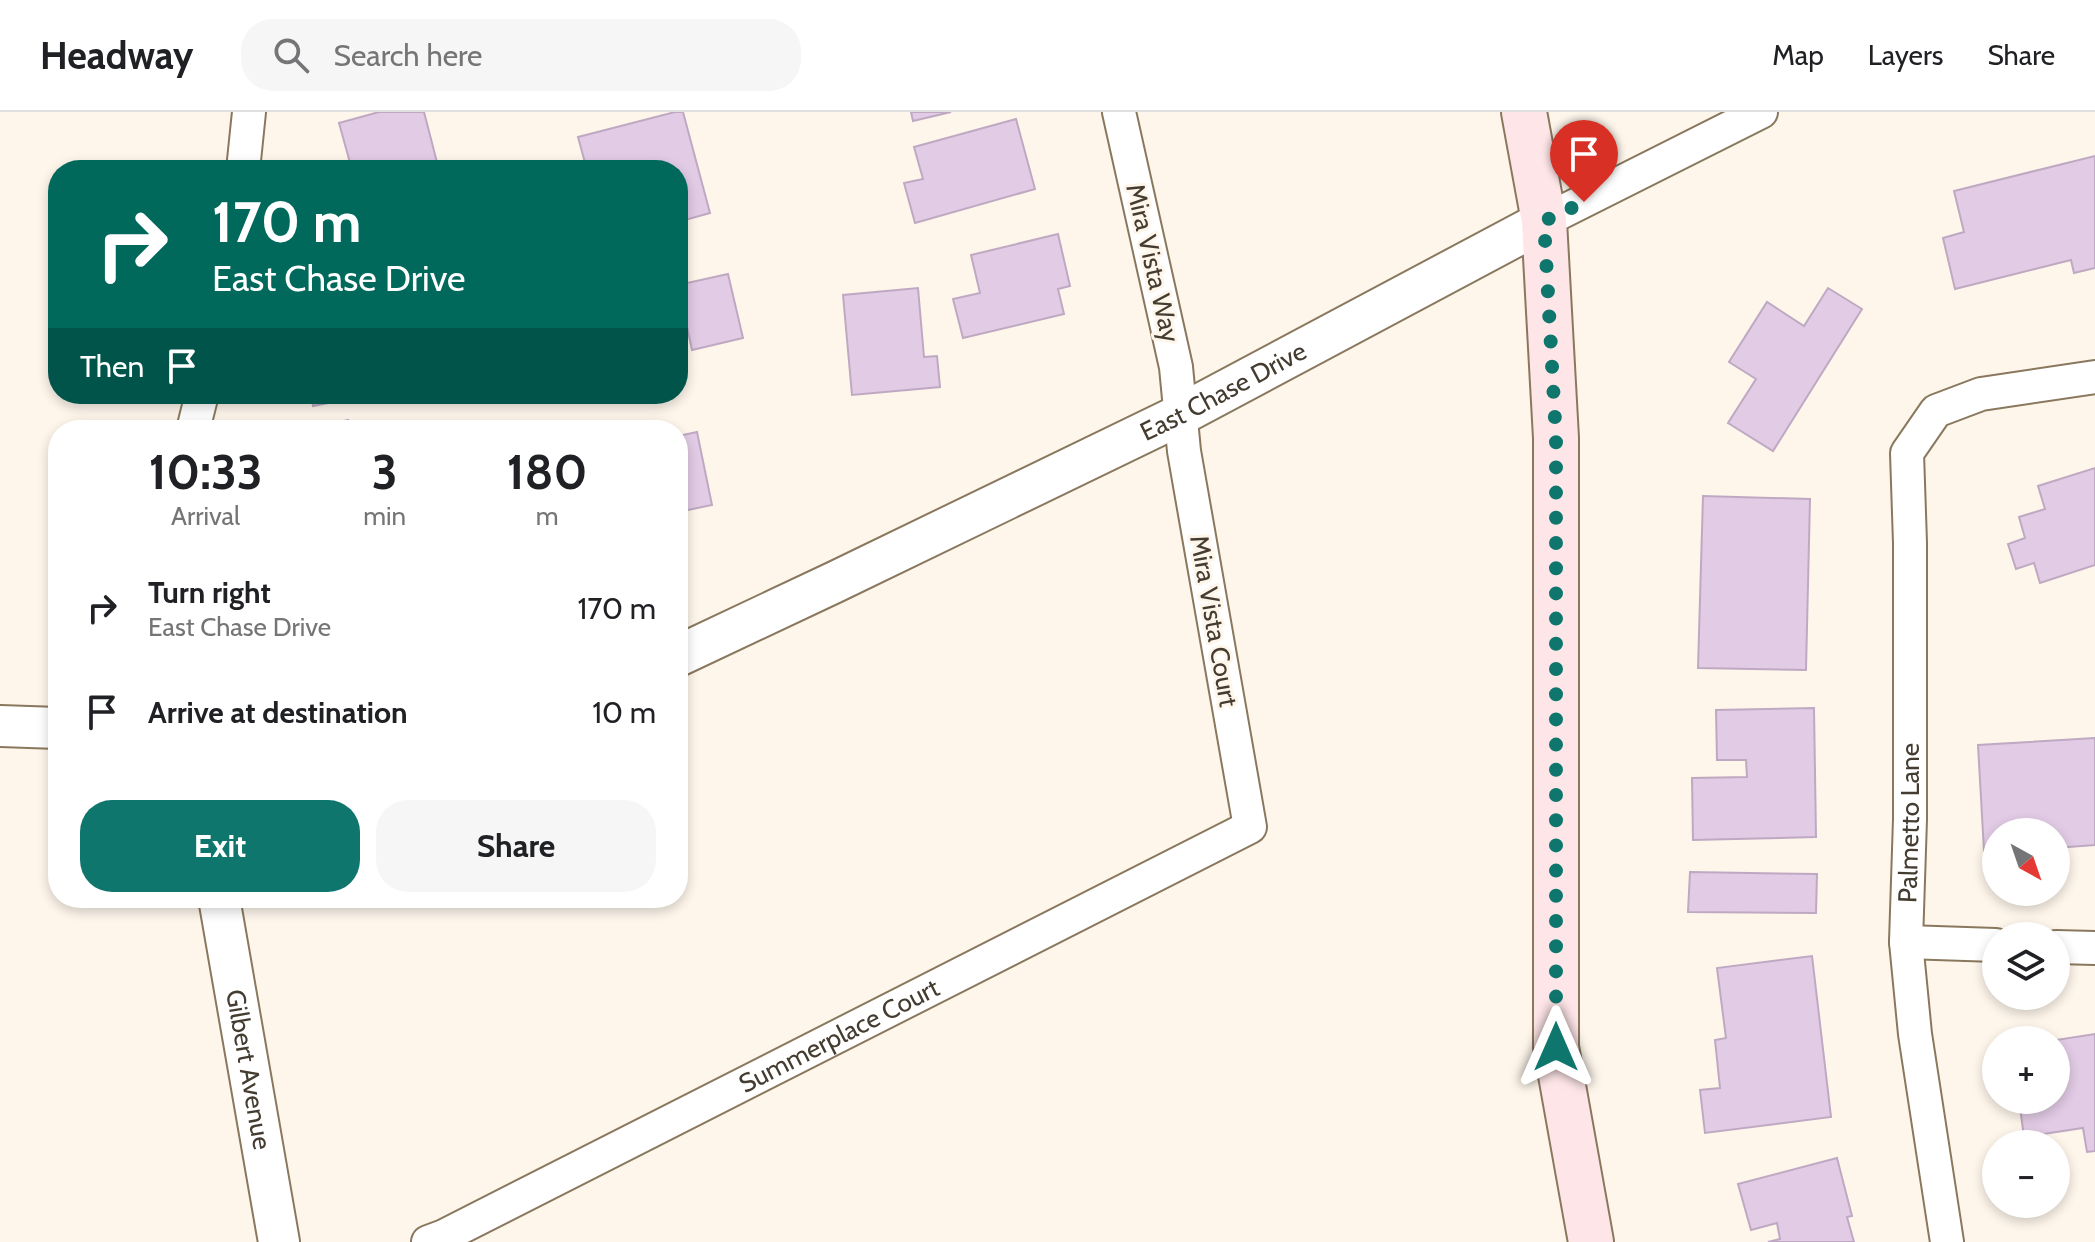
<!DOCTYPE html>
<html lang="en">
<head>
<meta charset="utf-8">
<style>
  body { margin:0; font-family:Cabin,sans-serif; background:#f6f6f6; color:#202124; height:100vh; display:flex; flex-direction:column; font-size:30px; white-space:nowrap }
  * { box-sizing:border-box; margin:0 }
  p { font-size:26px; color:#757577 }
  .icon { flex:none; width:44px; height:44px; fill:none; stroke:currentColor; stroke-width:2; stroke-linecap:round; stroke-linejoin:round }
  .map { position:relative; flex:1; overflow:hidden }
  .side { position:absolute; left:48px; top:308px; width:640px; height:488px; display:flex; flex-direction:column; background:#fff; border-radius:32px; box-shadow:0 4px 12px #0003 }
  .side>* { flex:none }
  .banner { position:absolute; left:48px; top:48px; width:640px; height:244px; border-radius:32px; box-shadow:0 4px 12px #0003; background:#00695c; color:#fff; overflow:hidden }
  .needle { width:52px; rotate:140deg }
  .tools { position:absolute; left:1982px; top:706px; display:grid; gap:16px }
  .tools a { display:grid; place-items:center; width:88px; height:88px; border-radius:50%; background:#fff; box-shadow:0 4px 12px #0003; font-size:40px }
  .pin { position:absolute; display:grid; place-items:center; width:68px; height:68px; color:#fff; margin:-82px -34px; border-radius:50% 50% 50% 0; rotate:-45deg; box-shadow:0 0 8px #0007 }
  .pin .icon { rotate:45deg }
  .me { position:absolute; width:88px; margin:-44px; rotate:0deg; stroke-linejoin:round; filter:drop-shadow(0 0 6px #0008) }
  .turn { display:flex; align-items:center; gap:28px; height:168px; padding:0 32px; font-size:36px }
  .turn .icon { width:104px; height:104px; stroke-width:2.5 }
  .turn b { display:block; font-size:56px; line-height:68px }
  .then { display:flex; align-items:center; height:76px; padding:0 32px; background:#0003; gap:16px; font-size:30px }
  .eta { display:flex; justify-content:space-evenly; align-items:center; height:136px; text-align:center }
  .eta b { font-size:48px; font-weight:800; line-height:56px }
  .primary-button { display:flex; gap:16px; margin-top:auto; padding:16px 32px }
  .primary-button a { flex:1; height:92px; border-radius:32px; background:#0f766e; color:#fff; font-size:32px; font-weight:800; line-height:92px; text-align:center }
  .primary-button a+a { background:#f6f6f6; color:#202124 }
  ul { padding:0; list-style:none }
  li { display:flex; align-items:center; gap:24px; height:104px; padding:0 32px }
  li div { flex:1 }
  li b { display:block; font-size:30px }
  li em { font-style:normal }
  header { display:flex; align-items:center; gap:48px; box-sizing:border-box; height:112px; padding:0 40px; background:#fff; border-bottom:2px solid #e0e0e0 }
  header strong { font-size:38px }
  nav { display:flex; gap:44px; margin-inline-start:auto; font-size:28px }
  .search { width:560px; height:72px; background:#f6f6f6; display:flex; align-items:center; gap:20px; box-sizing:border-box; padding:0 28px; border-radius:32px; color:#757577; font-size:30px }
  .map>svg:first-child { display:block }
  .building { fill:#e2cbe5; stroke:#bfa9c2; stroke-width:2 }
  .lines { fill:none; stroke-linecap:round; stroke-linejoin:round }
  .minor-casing { stroke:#8a785e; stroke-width:36 }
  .tertiary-casing { stroke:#8a785e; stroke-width:44 }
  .secondary-casing { stroke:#8a785e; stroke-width:48 }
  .minor { stroke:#fff; stroke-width:32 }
  .tertiary { stroke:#fff; stroke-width:40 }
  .secondary { stroke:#fee5e7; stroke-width:44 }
  .route { stroke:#0f766e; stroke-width:14; stroke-dasharray:0 25.2 }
  .labels { text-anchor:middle; stroke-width:6; stroke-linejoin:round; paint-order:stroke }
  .street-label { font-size:26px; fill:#443c30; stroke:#fef6eb }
</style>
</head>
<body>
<header>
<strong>Headway</strong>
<div class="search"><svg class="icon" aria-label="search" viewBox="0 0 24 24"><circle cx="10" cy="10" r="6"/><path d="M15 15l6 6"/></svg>Search here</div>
<nav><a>Map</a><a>Layers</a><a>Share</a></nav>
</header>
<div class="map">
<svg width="2095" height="1130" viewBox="0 0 2095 1130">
  <rect width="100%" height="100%" fill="#fef6eb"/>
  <g class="building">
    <path d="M379,0H424L439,58H352L339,11Z"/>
    <path d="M675,0H683L710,101L678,110V58H587L578,25Z"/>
    <path d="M911,0H951L913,9Z"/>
    <path d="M1016,7L1035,77L915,111L904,71L923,67L914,35Z"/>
    <path d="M2095,44V156L2074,161L2071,148L1955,177L1943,126L1964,120L1954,79Z"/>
    <path d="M1058,122L1070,174L1058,177L1064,202L963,226L953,187L980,181L971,143Z"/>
    <path d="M728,162L743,226L692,238L678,173Z"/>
    <path d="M918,176L924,245L937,244L940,275L852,283L843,183Z"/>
    <path d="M1828,176L1862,197L1773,339L1728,311L1756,267L1729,250L1767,190L1804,214Z"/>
    <path d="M311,282H373L313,294Z"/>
    <path d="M348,308L351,318H308Z"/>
    <path d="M697,320L712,393L678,400V324Z"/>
    <path d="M2095,356V453L2040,471L2034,451L2016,457L2008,432L2025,426L2019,405L2045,397L2038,374Z"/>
    <path d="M1703,384L1810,387L1806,558L1698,556Z"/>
    <path d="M1814,596L1816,725L1693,728L1692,666L1747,665L1746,648H1717L1716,598Z"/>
    <path d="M2095,626V733L2056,736V720H1996V738L1984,739L1978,633Z"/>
    <path d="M1690,760L1817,762L1816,801L1688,800Z"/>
    <path d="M1812,844L1831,1005L1705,1021L1700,978L1720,976L1715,928L1726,926L1717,856Z"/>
    <path d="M2095,922V1039L2087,1040L2083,1016L2024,1025L2019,988H2056V928Z"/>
    <path d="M1837,1046L1852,1104L1847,1105L1854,1130H1768L1780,1127L1777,1111L1751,1118L1738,1072Z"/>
  </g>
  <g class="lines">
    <g class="minor-casing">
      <g id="minor">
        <path d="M243,58L249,0"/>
        <path d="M1544,109L1761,0"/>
        <path d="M193,318L202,282"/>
        <path d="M1906,830L1996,833"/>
        <path d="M2056,835L2095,836"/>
        <path id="s1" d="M428,1130L444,1124L1250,715L1184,339L1176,255L1119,0"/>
        <path id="s2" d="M1947,1130L1915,922L1906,830L1910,707V431L1907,341L1936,299L1981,282L2095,265"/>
      </g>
    </g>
    <g class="tertiary-casing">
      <g id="tertiary">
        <path id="s3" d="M678,544L835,470L1180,303L1544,109"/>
        <path d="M0,614L58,616"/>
        <path id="s4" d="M219,786L279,1130"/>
      </g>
    </g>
    <g class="secondary-casing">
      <path id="secondary" d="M1524,0L1544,109L1556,326V935L1591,1130"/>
    </g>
    <use href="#minor" class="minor"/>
    <use href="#tertiary" class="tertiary"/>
    <use href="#secondary" class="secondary"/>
  </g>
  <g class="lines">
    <path class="route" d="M1556,935V326L1544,109L1584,90"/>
  </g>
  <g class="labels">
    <g class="street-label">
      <text transform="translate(1153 151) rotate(77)" y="9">Mira Vista Way</text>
      <text dy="9" stroke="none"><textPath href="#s3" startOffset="606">East Chase Drive</textPath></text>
      <text transform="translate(1214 509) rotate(80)" y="9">Mira Vista Court</text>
      <text dy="9" stroke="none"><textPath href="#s2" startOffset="422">Palmetto Lane</textPath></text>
      <text dy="9" stroke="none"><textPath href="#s1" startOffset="460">Summerplace Court</textPath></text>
      <text dy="9" stroke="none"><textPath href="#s4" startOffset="174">Gilbert Avenue</textPath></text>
    </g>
  </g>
</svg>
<div class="tools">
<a><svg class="needle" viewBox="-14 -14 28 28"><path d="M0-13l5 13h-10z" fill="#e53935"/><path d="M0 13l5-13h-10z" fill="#757577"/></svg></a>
<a><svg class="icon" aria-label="layers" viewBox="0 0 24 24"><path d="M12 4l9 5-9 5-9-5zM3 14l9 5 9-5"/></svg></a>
<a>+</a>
<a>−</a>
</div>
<div class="pin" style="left:1584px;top:90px;background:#d93025"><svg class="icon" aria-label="arrive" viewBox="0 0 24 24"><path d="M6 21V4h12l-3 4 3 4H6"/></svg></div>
<svg class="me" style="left:1556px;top:935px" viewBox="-20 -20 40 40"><path d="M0-17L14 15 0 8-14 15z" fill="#0f766e" stroke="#fff" stroke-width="4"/></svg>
<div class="banner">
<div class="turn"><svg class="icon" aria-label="right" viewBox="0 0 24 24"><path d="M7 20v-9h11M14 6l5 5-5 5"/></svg><div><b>170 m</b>East Chase Drive</div></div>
<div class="then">Then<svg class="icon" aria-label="arrive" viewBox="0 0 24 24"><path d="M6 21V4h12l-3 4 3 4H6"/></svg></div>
</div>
<section class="side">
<div class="eta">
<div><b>10:33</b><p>Arrival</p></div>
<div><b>3</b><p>min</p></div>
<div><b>180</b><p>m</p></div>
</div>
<ul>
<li><svg class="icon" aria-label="right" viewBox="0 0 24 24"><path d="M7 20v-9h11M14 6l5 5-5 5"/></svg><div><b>Turn right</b><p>East Chase Drive</p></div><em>170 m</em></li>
<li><svg class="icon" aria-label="arrive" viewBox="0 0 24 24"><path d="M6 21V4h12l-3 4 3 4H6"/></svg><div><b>Arrive at destination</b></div><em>10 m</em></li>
</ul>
<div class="primary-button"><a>Exit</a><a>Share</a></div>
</section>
</div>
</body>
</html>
